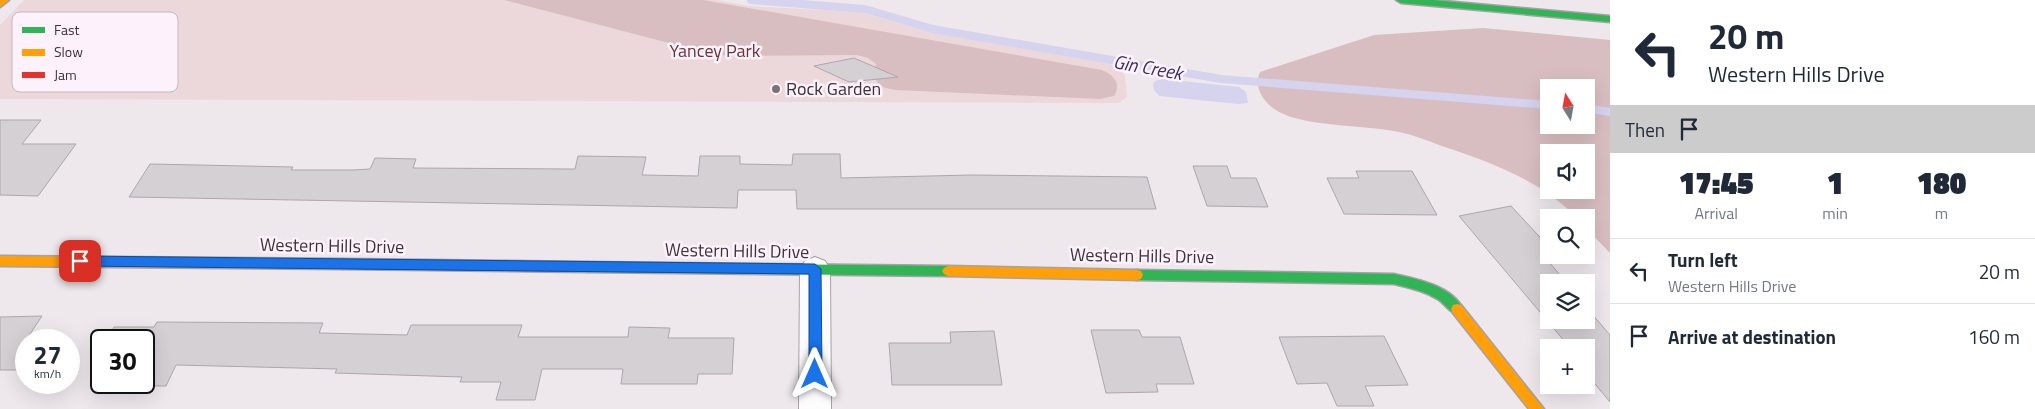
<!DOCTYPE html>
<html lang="en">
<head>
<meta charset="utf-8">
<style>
  body { margin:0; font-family:"Titillium Web",sans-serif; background:#f2f2f3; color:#1f2937; height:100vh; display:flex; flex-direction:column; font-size:19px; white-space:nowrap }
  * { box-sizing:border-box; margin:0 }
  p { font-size:16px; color:#747a83 }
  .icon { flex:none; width:28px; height:28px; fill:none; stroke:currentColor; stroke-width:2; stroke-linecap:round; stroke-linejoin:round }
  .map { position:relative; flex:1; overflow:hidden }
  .details { display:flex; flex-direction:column; background:#fff; width:425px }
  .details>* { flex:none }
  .guide { background:#fff; color:#1f2937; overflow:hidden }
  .needle { width:32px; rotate:349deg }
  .controls { position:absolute; left:1540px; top:79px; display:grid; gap:10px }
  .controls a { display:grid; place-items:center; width:55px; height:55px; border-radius:0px; background:#fff; box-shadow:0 5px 20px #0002; font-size:25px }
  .speed { position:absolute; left:15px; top:329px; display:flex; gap:10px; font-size:25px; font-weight:700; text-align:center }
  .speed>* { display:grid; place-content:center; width:65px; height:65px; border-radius:50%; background:#fff; box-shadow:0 5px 20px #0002; line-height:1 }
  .speed small { font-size:12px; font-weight:400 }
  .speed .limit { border:2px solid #111; border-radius:8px; background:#fff; color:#111 }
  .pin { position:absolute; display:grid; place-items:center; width:42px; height:42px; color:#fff; margin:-21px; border-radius:10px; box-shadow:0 2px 8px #0006 }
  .me { position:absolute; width:55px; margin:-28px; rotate:0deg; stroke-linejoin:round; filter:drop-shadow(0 0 4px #0008) }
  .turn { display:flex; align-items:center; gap:18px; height:105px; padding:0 15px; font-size:22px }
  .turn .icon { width:65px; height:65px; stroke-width:2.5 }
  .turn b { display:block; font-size:35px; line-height:42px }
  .then { display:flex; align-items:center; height:48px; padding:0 15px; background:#0003; gap:10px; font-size:19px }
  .eta { display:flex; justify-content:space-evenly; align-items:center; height:85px; text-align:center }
  .eta b { font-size:30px; font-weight:800; line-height:35px }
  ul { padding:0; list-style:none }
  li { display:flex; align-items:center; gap:15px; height:65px; padding:0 15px; border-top:1px solid #e0e1e3 }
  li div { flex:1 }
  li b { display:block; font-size:19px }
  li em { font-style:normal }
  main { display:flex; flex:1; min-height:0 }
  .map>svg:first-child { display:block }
  .green { fill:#ecd8db }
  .forest { fill:#d9bec1; fill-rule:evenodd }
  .water { fill:#d6d3ef }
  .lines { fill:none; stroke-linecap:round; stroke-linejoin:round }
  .stream { stroke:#d6d3ef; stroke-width:8 }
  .building { fill:#d4d0d4; stroke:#aba7ac }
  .street-casing { stroke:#a6a1a5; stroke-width:2 }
  .fast-casing { stroke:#a6a1a5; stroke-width:3 }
  .slow-casing { stroke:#a6a1a5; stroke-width:3 }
  .jam-casing { stroke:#a6a1a5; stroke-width:3 }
  .street { fill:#fcfcfc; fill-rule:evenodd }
  .fast { fill:#30b455; fill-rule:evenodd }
  .slow { fill:#ff9f0a; fill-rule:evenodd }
  .jam { fill:#e5322d; fill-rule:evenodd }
  .route { fill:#1a73e8; stroke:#114b97 }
  .poi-dot { fill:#787377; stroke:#fdf2fb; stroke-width:2 }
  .labels { text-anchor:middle; stroke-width:5; stroke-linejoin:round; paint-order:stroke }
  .park-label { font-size:18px; fill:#6b3236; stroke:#fdf2fb }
  .poi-label { font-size:18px; fill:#393438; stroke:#fdf2fb; text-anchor:start }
  .street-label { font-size:18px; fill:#393438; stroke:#fdf2fb }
  .water-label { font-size:19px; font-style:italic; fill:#373161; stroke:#fdf2fb }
  .key { fill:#fdf2fb; stroke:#c2b9c0; stroke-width:1 }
  .key-label { font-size:14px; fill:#393438 }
</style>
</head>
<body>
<main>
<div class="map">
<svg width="1610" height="409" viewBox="0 0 1610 409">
  <rect width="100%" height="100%" fill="#eee8ed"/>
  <path class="green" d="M24,0H717L749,6L860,12L931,32L1108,63L1116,66L1125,75L1127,97L1119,103L0,99V25Z"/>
  <g class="forest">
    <path d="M504,0H703L1102,70C1113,75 1122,83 1114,96L1100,99L896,90C877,87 873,83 876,64L868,58L857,55L731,56L711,54Z"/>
    <path d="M1483,28L1610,40V253L1586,228V218L1576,217C1540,180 1488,161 1439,145C1426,140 1413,135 1399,132C1366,125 1307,127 1279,112C1264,104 1253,88 1260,72L1374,35ZM1549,88H1586V125H1549ZM1549,152H1586V190H1549Z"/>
  </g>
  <path class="water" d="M1163,79L1239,87L1246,92L1248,103L1238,104L1159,96L1154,90L1153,84L1155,81Z"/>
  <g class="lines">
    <g class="stream">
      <path d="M751,0L865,9L933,29L1221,79L1549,105"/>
      <path d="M1586,108L1610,112"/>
    </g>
  </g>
  <g class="building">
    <path d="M854,58L898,77L849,82L814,66Z"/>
    <path d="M0,120H41L22,144H76L38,196L0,195Z"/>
    <path d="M793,154H840L841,178L972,175L1147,177L1156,209H797L796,190H738L737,208L129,197L150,164L293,167L291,170H352L370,169L375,158L416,159L413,168L575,169L578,156L646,157L642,175L698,176L700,156H740V164L792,165Z"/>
    <path d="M1193,166H1227L1231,178H1256L1268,207L1207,206Z"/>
    <path d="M1356,171H1412L1437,215L1344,214L1327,178H1359Z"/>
    <path d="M1511,206L1549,247V255H1556L1561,260L1549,262L1566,282H1549V320H1586V307L1610,335V402L1586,373V340L1566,343L1459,216Z"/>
    <path d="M42,316L26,340V370H0V317Z"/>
    <path d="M157,322L323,323L319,333L407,335L411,325H522L518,337H628L629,327L670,328L668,338H734L732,374H698L697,384H621L623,369H542L535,400H496L501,382H460L462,377L335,373L337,369L176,365L166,386H136L137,382H144V370L148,362H144V340H107L114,327H154Z"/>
    <path d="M1091,330H1139L1142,337H1180L1194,384H1156L1158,392L1106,393Z"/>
    <path d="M994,331L1002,385H892L889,343H951L950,332Z"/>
    <path d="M1384,336L1408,385L1365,386L1374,406H1337L1327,383L1297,384L1279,337Z"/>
  </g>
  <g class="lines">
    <g class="street-casing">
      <path id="street" d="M815,257L825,261L830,269L831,409H799L800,269L805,261Z"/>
    </g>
    <g class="fast-casing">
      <g id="fast">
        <path d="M1396,0H1433L1610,16V22L1401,3Z"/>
        <path d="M588,262L948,266L952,268L954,271L952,274L948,276L588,272L584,270L582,267L584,264Z"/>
        <path d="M1137,270L1394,274C1417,279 1452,286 1463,309L1461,313C1452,316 1446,305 1439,300C1425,291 1410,288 1394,284L1137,280L1133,279L1131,275L1133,271Z"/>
      </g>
    </g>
    <g class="slow-casing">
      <g id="slow">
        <path d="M0,0H9L0,7Z"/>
        <path d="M0,256L343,259L347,261L349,264L347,267L343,269L0,266Z"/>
        <path d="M948,266L1137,270L1141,271L1143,275L1141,279L1137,280L948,276L944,274L942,271L944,268Z"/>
        <path d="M1457,304L1461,305L1544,409H1529L1453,313L1451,309L1453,305Z"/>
      </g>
    </g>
    <g class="jam-casing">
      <path id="jam" d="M343,259L588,262L592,264L594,267L592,270L588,272L343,269L339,267L337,264L339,261Z"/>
    </g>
    <use href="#street" class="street"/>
    <use href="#fast" class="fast"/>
    <use href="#slow" class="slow"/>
    <use href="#jam" class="jam"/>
  </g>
  <path class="route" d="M80,256L815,264L821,269L822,374L820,378L815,380L811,378L809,374V274L80,266L74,261Z"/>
  <circle class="poi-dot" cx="776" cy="89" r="5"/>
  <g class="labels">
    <g class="park-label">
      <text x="715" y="57">Yancey Park</text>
    </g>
    <g class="poi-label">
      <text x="786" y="95">Rock Garden</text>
    </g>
    <g class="street-label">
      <text transform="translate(332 246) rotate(1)" y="6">Western Hills Drive</text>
      <text transform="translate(737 251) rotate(1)" y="6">Western Hills Drive</text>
      <text transform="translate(1142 256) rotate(1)" y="6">Western Hills Drive</text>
    </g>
    <g class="water-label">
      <text transform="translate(1148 67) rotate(10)" y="7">Gin Creek</text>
    </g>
  </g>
  <rect x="12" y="12" width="166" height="80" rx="8" class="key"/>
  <rect x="22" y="27" width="23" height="6" fill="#30b455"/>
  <rect x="22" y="49" width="23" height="7" fill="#ff9f0a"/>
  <rect x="22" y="72" width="23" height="6" fill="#e5322d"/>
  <g class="key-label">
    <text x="54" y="35">Fast</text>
    <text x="54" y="57">Slow</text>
    <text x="54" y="80">Jam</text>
  </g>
</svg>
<div class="controls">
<a><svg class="needle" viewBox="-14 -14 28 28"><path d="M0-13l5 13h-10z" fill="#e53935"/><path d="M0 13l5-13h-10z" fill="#747a83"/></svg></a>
<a><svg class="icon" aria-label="sound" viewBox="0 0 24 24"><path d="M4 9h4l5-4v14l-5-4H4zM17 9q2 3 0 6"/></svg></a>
<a><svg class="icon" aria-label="search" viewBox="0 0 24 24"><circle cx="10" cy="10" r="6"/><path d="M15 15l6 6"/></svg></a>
<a><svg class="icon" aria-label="layers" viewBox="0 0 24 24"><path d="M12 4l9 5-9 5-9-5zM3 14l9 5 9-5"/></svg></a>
<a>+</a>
</div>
<div class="speed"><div>27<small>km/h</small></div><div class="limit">30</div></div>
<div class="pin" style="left:80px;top:261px;background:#d93025"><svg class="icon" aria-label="arrive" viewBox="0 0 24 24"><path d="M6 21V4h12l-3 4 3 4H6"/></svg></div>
<svg class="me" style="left:815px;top:374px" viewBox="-20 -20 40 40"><path d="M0-17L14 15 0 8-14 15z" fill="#1a73e8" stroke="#fff" stroke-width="4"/></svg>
</div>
<section class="details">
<div class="guide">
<div class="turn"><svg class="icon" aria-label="left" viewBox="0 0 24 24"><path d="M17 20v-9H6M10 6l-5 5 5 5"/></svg><div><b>20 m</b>Western Hills Drive</div></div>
<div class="then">Then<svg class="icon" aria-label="arrive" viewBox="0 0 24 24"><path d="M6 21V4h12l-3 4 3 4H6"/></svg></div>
</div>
<div class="eta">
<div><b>17:45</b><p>Arrival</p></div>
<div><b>1</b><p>min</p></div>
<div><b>180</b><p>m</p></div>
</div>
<ul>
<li><svg class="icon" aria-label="left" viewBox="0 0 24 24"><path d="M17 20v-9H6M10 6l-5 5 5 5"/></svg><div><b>Turn left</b><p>Western Hills Drive</p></div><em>20 m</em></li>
<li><svg class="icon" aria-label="arrive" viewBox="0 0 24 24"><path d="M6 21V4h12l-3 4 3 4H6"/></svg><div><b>Arrive at destination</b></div><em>160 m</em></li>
</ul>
</section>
</main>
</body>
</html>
